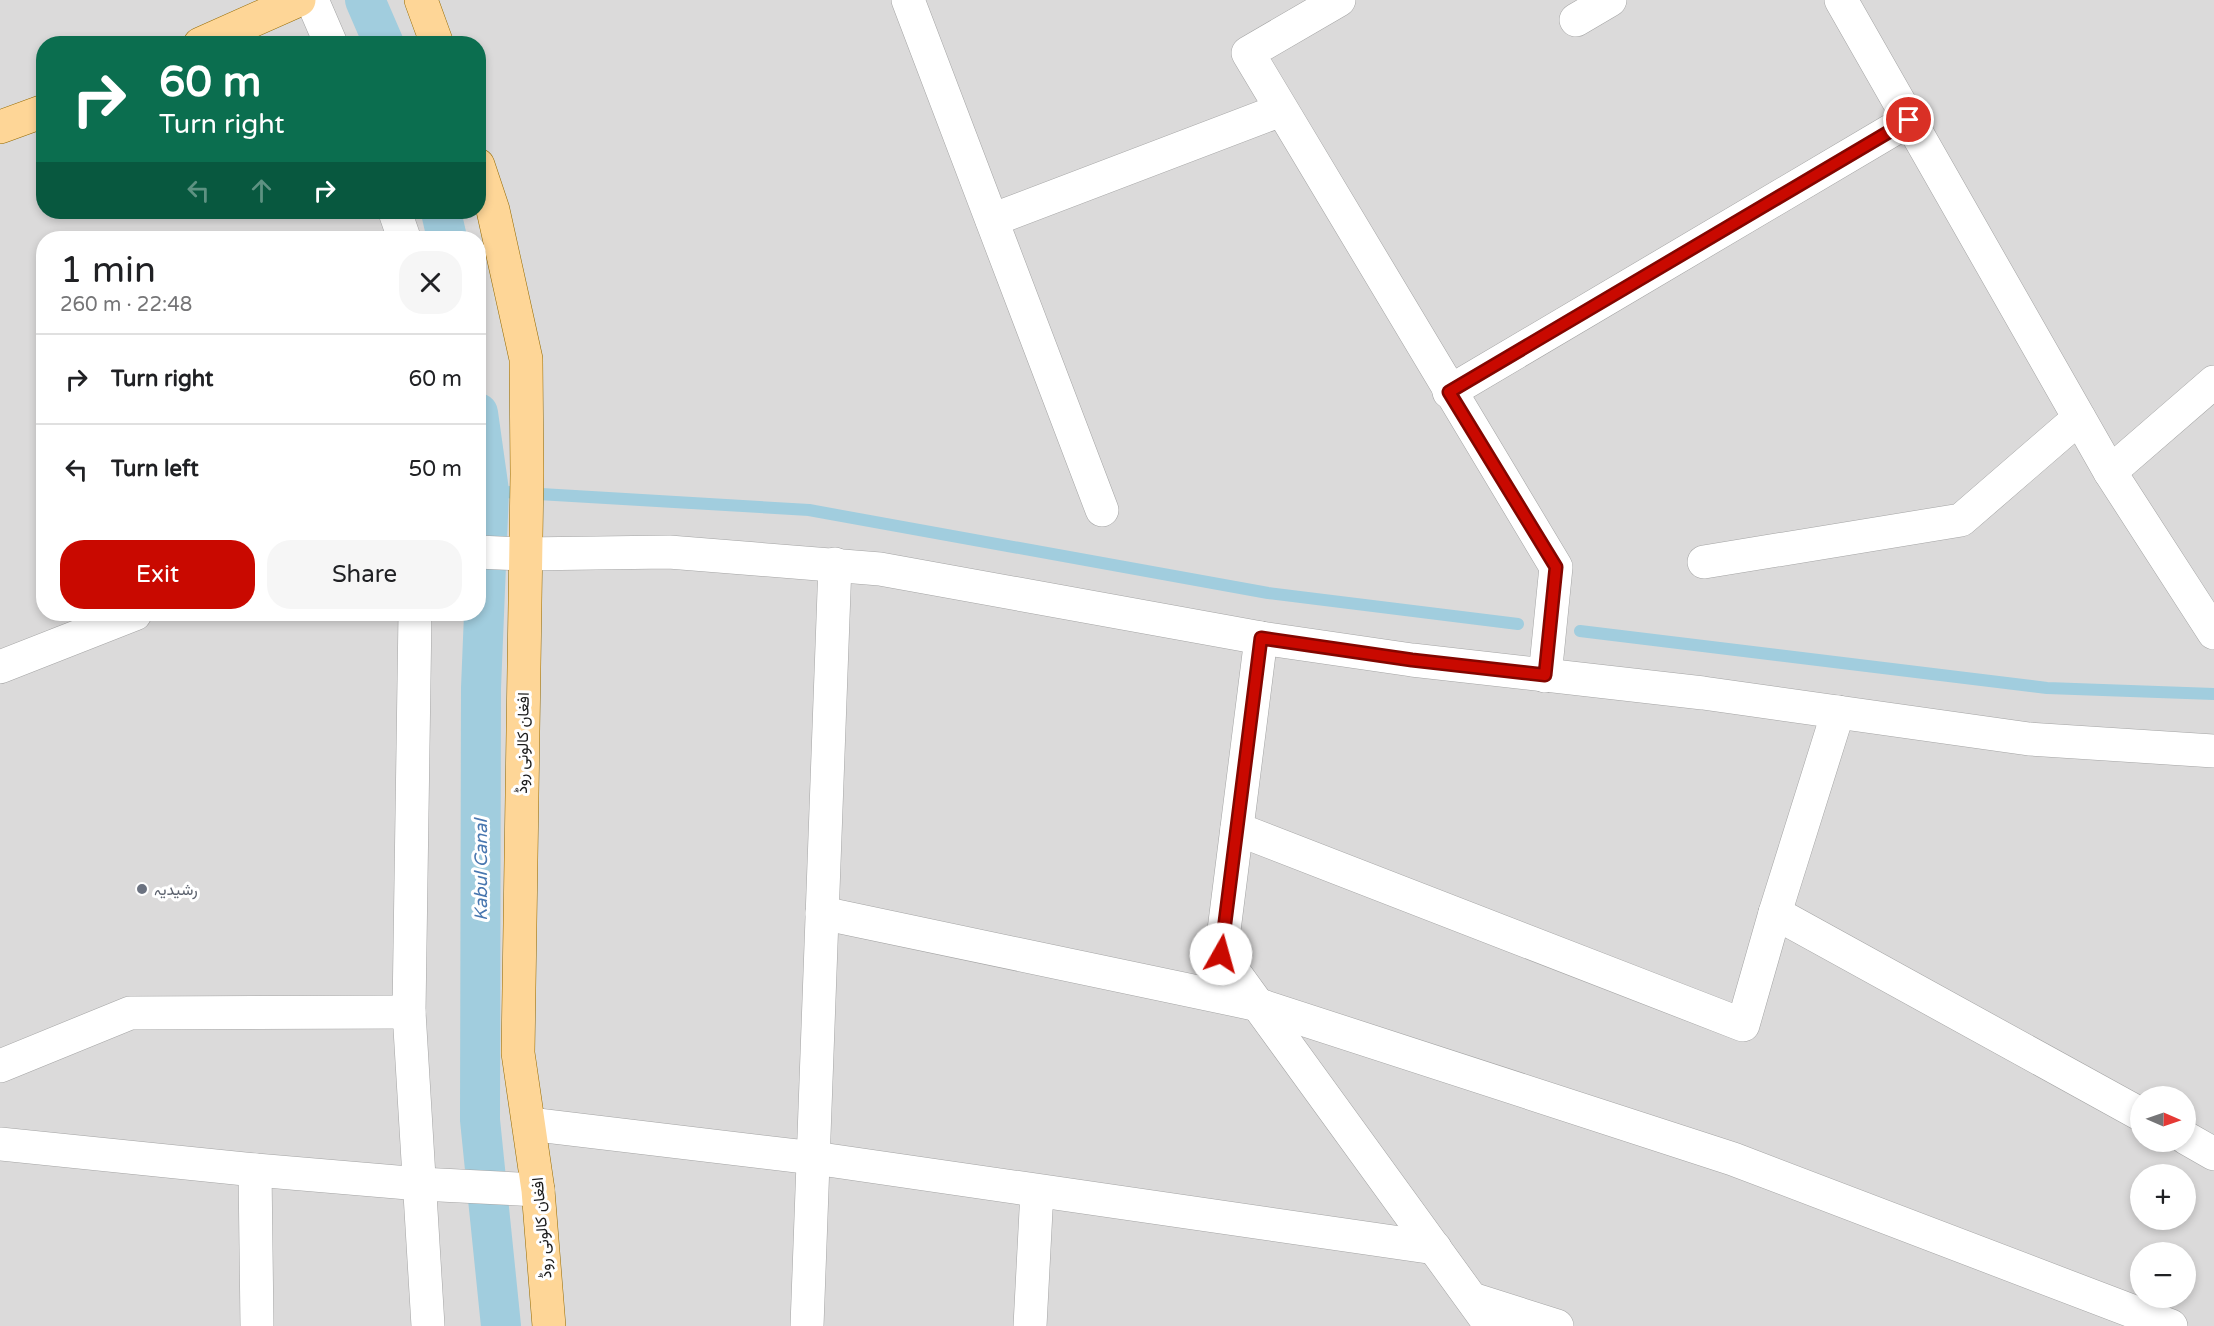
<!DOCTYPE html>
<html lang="en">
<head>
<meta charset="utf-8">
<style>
  body { margin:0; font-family:"Varela Round",Vazirmatn,sans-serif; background:#f6f6f6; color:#202124; height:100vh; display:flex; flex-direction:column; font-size:22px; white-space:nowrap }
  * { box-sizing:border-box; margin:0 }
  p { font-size:20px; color:#757577 }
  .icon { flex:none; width:33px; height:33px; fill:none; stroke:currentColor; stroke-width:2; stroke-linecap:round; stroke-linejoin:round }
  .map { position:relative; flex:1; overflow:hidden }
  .side { position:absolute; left:36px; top:231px; width:450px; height:390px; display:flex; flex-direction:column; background:#fff; border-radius:24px; box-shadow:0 3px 9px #0003 }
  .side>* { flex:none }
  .guide { position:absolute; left:36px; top:36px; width:450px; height:183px; border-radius:24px; box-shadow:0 3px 9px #0003; background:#0b6e4f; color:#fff; overflow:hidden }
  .needle { width:39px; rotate:92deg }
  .tools { position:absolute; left:2130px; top:1086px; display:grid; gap:12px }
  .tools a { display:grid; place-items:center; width:66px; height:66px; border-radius:50%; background:#fff; box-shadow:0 3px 9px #0003; font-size:30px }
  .pin { position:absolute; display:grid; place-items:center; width:51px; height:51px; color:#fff; margin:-26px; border:3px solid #fff; border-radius:50%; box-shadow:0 2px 6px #0007 }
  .me { position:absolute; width:66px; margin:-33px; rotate:7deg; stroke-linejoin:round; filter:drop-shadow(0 0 4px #0008) }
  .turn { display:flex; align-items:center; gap:21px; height:126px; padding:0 24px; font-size:27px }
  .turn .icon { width:78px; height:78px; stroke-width:2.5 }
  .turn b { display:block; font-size:42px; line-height:51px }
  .lanes { display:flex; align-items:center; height:57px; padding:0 24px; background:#0003; justify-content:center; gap:30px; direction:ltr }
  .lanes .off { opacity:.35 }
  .round { display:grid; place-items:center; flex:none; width:63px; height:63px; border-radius:24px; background:#f6f6f6 }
  .summary { display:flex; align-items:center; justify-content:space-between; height:102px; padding:0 24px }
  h1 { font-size:36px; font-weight:600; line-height:45px }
  .cta { display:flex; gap:12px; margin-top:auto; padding:12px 24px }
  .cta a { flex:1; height:69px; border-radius:24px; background:#c90900; color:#fff; font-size:24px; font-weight:600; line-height:69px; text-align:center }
  .cta a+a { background:#f6f6f6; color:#202124 }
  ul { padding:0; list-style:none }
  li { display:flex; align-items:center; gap:18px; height:90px; padding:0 24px; border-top:2px solid #e0e0e0 }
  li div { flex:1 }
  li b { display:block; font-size:22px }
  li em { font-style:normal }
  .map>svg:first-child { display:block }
  .residential { fill:#dbdada; fill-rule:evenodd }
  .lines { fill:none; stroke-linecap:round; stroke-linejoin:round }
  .stream { stroke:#a1cdde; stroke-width:12 }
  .canal { stroke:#a1cdde; stroke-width:40 }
  .minor-casing { stroke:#a4a4a4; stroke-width:34 }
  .major-casing { stroke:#956a00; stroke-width:34 }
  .minor { stroke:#fff; stroke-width:33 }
  .major { stroke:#fed697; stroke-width:33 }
  .route-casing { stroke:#830600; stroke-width:15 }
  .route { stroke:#c90900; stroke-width:10 }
  .worship-dot { fill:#6b7280; stroke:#fff; stroke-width:2 }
  .labels { text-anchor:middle; stroke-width:6; stroke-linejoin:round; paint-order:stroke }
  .street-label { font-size:16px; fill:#1d1d1d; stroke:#fff }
  .worship-label { font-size:16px; fill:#5b616d; stroke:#fff; text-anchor:start }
  .water-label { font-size:18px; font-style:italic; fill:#4776af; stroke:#fff }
</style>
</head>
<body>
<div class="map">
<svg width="2214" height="1326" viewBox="0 0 2214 1326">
  <rect width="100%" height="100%" fill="#eeebe2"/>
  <path class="residential" d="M0,0H2214V1326H0ZM44,44H478V212H44ZM44,238H478V614H44ZM2140,1096H2186V1142H2140ZM2140,1174H2186V1220H2140ZM2140,1252H2186V1298H2140Z"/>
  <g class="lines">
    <g class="stream">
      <path d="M489,491L809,510L1268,593L1518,624"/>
      <path d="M1580,631L2047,688L2214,694"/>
    </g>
    <g class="canal">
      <path d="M365,0L384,44"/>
      <path d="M441,212L447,238"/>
      <path d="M478,413L489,491L481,688L480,1120L501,1326"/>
    </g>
    <g class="minor-casing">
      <g id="minor">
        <path d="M312,0L331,44"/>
        <path d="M908,0L1102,510"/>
        <path d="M1339,0L1248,53L1556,567L1545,676"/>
        <path d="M1841,0L2110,472L2214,633"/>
        <path d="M1576,20L1610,0"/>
        <path d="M395,212L404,238"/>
        <path d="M992,220L1281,110"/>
        <path d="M1449,392L1909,120"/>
        <path d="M2110,472L2214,382"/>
        <path d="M478,552L524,554L669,552L880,569L1261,638L1412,660L1703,693L2029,739L2214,751"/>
        <path d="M1704,562L1961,520L2079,418"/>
        <path d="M415,614L409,1012L428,1326"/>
        <path d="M1261,638L1221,954L1491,1326"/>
        <path d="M0,667L135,614"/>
        <path d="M1237,829L1743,1025L1775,913L1838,712"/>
        <path d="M822,913L1259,1005L1733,1159L2171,1326"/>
        <path d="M1775,913L2140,1114"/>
        <path d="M0,1066L130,1013L409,1012"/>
        <path d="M529,1124L814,1158L1435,1248"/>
        <path d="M2186,1138L2214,1154"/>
        <path d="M0,1144L255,1170L420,1184L538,1190"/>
        <path d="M255,1170L257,1326"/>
        <path d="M1472,1299L1557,1326"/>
        <path d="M807,1326L835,564"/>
        <path d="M1030,1326L1037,1191"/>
      </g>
    </g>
    <g class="major-casing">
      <g id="major">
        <path d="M421,0L437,44"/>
        <path d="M200,44L299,0"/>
        <path d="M0,127L44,111"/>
        <path d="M478,165L493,210L526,359L527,474L518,1053L538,1190L549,1326"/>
      </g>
    </g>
    <use href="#minor" class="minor"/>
    <use href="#major" class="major"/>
  </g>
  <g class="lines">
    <g class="route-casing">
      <path id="route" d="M1221,954L1261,638L1412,660L1545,675L1556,567L1449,392L1909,120"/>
    </g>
    <use href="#route" class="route"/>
  </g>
  <circle class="worship-dot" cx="142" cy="889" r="6"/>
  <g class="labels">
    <g class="street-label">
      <text transform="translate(522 743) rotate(-89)" y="6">افغان کالونی روڈ</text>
      <text transform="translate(541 1228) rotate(-95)" y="6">افغان کالونی روڈ</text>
    </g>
    <g class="worship-label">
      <text x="154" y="895">رشیدیہ</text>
    </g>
    <g class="water-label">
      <text transform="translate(481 870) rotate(-90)" y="6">Kabul Canal</text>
    </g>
  </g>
</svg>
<div class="tools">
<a><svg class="needle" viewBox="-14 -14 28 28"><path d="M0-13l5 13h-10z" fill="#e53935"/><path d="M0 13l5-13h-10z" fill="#757577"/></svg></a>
<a>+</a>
<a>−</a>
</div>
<div class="pin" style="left:1909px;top:120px;background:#d93025"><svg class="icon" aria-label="arrive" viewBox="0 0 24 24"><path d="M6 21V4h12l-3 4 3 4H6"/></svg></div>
<svg class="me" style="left:1221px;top:954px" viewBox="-20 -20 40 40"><circle r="19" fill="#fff"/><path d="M0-13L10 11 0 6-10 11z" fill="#c90900"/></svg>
<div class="guide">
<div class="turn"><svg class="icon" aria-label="right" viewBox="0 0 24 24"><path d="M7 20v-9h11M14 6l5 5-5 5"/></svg><div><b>60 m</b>Turn right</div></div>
<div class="lanes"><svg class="icon off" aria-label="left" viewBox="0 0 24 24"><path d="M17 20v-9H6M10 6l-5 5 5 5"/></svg><svg class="icon off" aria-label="ahead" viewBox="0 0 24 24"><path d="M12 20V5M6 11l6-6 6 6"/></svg><svg class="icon" aria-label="right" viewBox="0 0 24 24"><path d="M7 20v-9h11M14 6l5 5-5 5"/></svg></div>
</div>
<section class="side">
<div class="summary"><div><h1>1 min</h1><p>260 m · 22:48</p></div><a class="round"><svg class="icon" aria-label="close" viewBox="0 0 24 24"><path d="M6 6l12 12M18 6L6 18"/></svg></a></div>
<ul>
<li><svg class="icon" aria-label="right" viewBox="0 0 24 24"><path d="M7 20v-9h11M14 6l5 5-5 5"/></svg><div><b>Turn right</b></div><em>60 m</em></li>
<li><svg class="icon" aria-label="left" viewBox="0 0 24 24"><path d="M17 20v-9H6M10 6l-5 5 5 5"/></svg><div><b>Turn left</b></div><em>50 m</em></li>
</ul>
<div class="cta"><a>Exit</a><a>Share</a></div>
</section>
</div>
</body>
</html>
